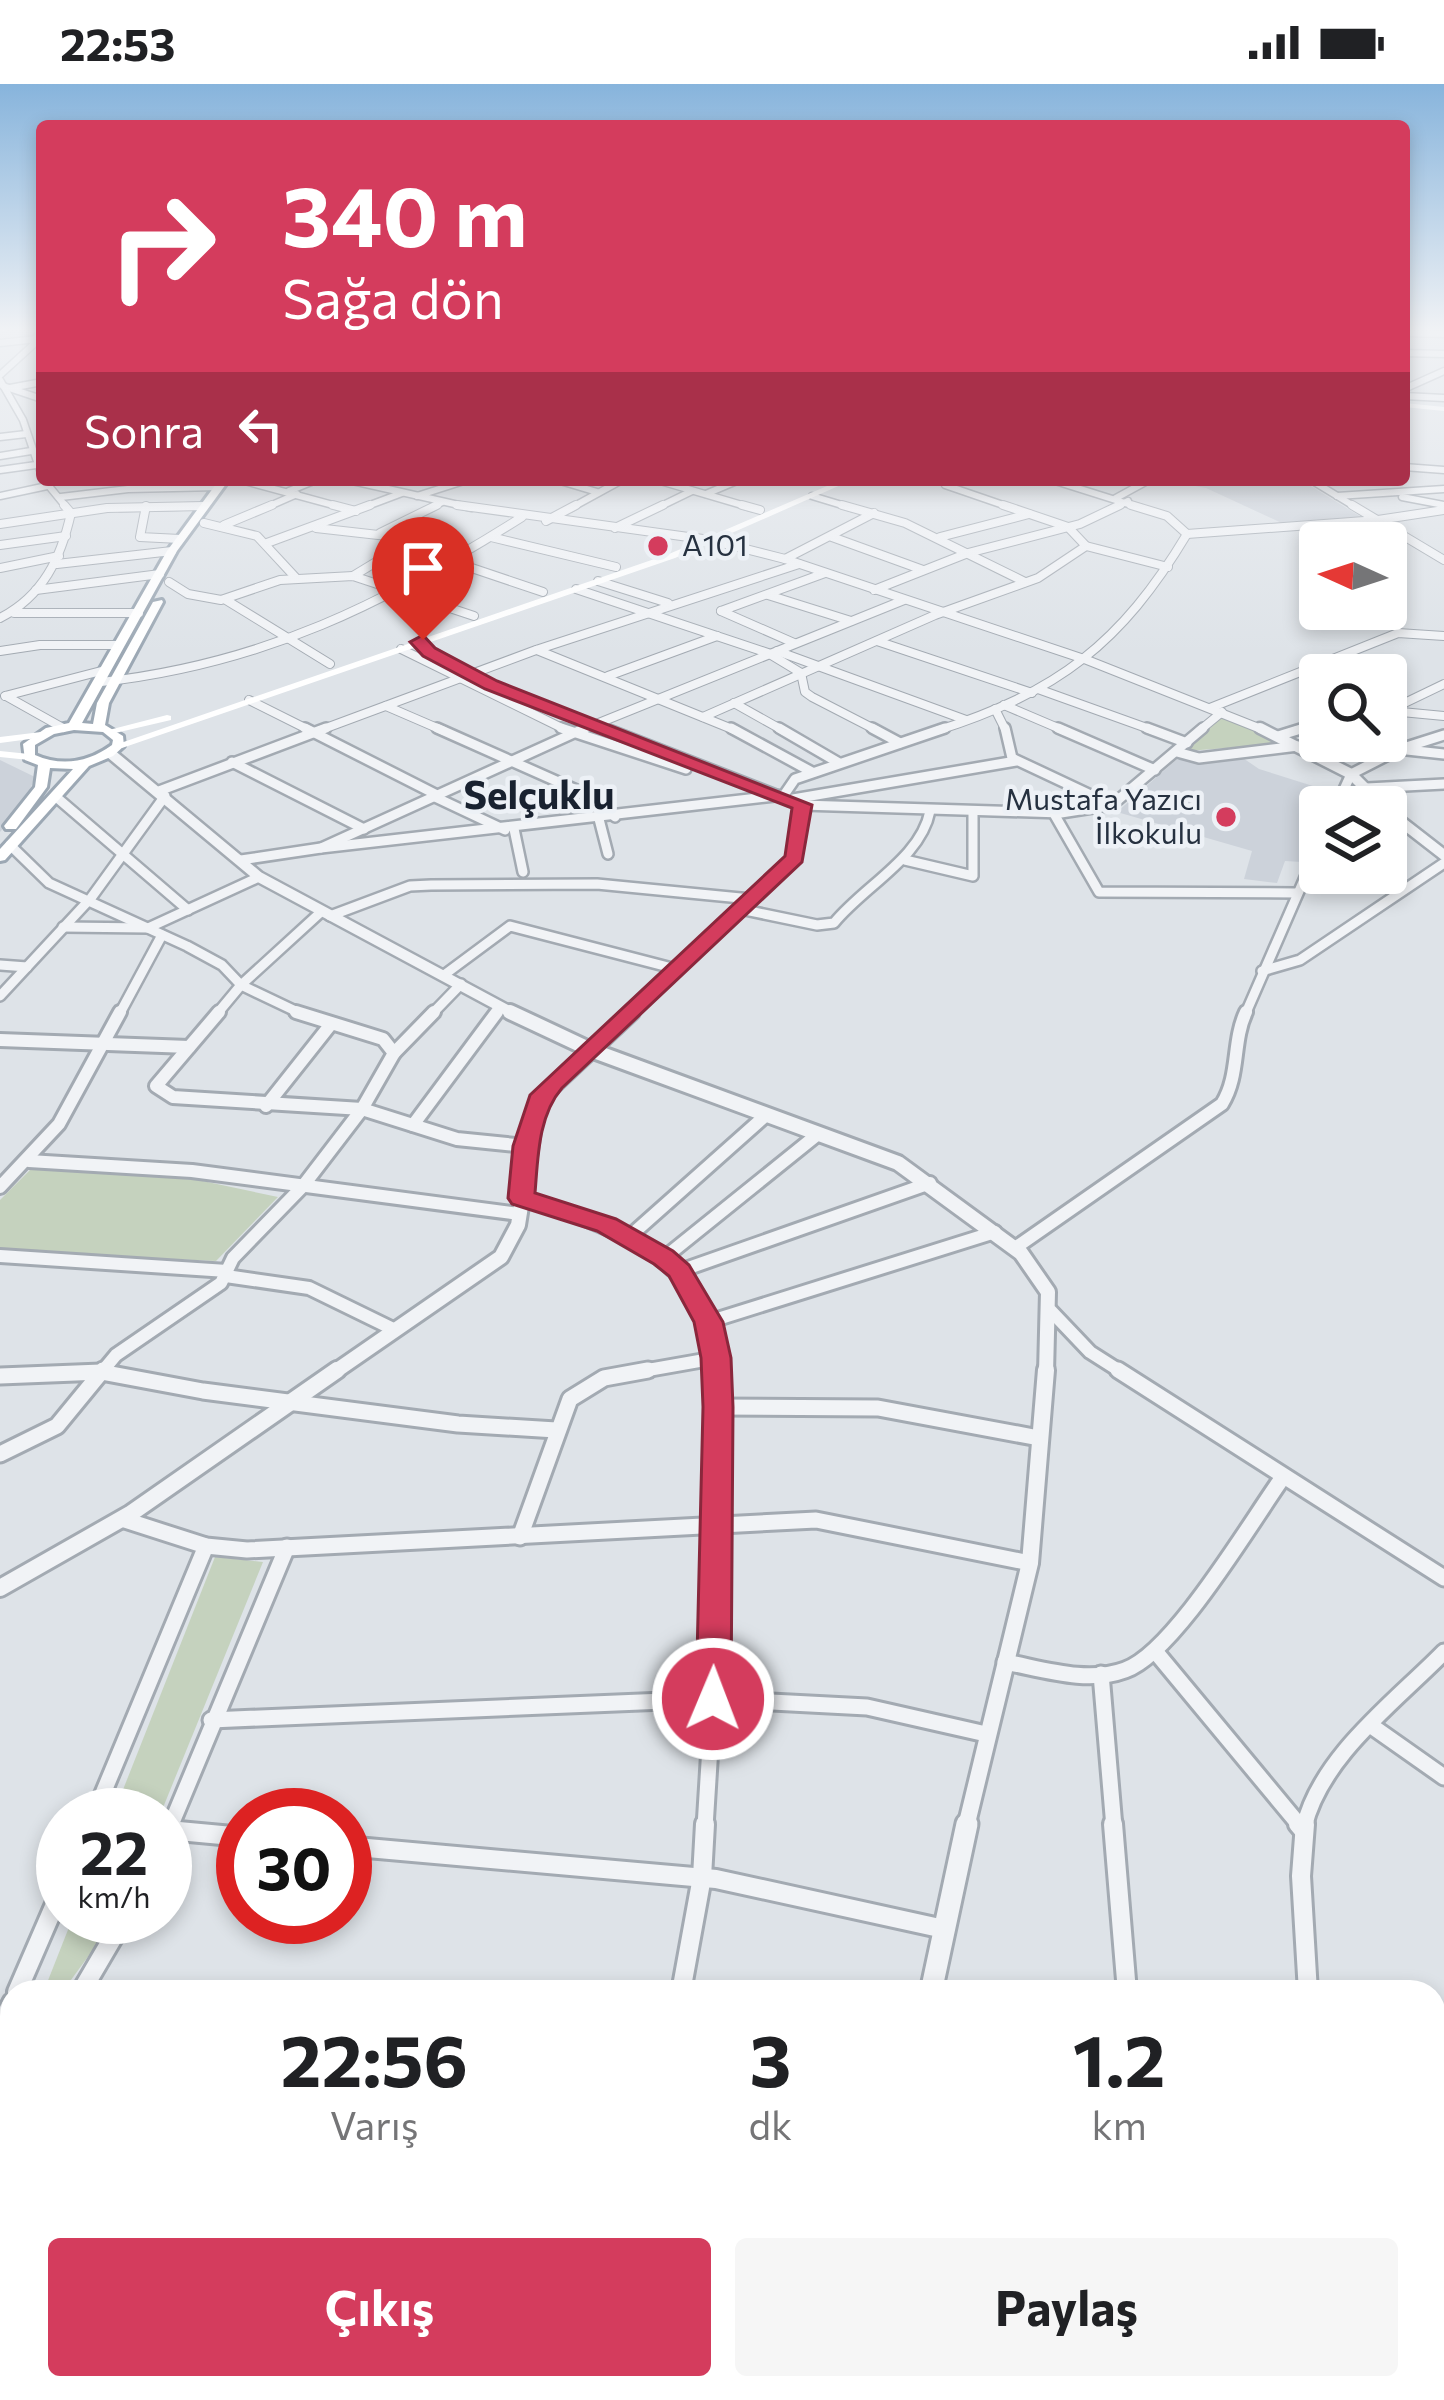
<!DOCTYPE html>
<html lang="tr">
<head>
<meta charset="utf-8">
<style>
  body { margin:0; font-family:Commissioner,sans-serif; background:#f6f6f6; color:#202124; height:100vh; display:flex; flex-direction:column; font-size:45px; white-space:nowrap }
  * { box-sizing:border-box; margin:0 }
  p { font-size:39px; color:#757577 }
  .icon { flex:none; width:66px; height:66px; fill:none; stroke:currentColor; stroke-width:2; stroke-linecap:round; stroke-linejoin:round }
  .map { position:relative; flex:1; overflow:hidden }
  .panel { position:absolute; left:0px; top:1896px; width:1446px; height:420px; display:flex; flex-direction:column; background:#fff; border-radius:36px 36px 0 0; box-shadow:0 6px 18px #0003 }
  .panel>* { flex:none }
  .hud { position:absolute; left:36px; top:36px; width:1374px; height:366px; border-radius:12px; box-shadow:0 6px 18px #0003; background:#d43c5d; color:#fff; overflow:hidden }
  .needle { width:78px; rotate:273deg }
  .tools { position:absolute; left:1299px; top:438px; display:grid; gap:24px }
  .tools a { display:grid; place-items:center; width:108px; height:108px; border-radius:12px; background:#fff; box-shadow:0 6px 18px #0003; font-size:60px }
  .speed { position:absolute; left:36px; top:1704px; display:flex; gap:24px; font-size:60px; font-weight:700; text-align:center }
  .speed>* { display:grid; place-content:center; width:156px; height:156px; border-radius:50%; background:#fff; box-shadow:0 6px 18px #0003; line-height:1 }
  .speed small { font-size:30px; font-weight:400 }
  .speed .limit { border:18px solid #d22; background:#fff; color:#111 }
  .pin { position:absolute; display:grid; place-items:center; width:102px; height:102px; color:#fff; margin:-123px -51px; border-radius:50% 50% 50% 0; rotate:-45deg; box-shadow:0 0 12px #0007 }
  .pin .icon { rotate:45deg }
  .me { position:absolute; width:132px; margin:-66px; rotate:1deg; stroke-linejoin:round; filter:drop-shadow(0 0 9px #0008) }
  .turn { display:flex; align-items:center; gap:42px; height:252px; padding:0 48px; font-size:54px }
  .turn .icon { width:156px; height:156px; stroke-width:2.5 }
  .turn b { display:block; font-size:84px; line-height:102px }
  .then { display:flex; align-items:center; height:114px; padding:0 48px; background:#0003; gap:24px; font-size:45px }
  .eta { display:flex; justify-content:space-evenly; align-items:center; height:204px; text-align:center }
  .eta b { font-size:72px; font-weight:700; line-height:84px }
  .action { display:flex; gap:24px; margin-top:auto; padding:24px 48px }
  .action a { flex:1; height:138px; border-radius:12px; background:#d43c5d; color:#fff; font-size:48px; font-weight:700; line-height:138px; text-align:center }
  .action a+a { background:#f6f6f6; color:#202124 }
  .status { display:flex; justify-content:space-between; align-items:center; height:84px; padding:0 60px; background:#fff; direction:ltr }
  .status svg { height:33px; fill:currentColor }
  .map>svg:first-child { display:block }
  .built { fill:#ccd2da }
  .green { fill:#c5d2be }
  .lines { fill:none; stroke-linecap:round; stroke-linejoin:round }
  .minor-far5-casing { stroke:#a3aab2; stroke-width:9 }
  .minor-far4-casing { stroke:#a3aab2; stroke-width:10 }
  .minor-far3-casing { stroke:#a3aab2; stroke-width:14 }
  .minor-far2-casing { stroke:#a3aab2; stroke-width:18 }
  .minor-far1-casing { stroke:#a3aab2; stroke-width:21 }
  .minor-casing { stroke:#a3aab2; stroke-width:24 }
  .tertiary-far5-casing { stroke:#a3aab2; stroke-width:9 }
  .tertiary-far4-casing { stroke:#a3aab2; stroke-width:10 }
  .tertiary-far3-casing { stroke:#a3aab2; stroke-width:15 }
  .tertiary-far2-casing { stroke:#a3aab2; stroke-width:20 }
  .tertiary-far1-casing { stroke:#a3aab2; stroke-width:22 }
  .tertiary-casing { stroke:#a3aab2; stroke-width:27 }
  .primary-casing { stroke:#9ca8b4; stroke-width:6 }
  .minor-far5 { stroke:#f1f3f6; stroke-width:6 }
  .minor-far4 { stroke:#f1f3f6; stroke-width:8 }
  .minor-far3 { stroke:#f1f3f6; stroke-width:9 }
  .minor-far2 { stroke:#f1f3f6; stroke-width:12 }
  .minor-far1 { stroke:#f1f3f6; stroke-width:15 }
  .minor { stroke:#f1f3f6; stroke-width:18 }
  .tertiary-far5 { stroke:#f1f3f6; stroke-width:6 }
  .tertiary-far4 { stroke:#f1f3f6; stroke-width:8 }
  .tertiary-far3 { stroke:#f1f3f6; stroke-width:10 }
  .tertiary-far2 { stroke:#f1f3f6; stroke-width:14 }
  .tertiary-far1 { stroke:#f1f3f6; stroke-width:16 }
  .tertiary { stroke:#f1f3f6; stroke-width:21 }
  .secondary { fill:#fff; fill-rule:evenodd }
  .primary { fill:#fff; fill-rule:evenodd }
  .route { fill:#d43c5d; stroke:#8a273c; stroke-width:3 }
  .poi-dot { fill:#d43c5d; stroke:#edf1f6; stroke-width:4.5 }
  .labels { text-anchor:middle; stroke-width:9; stroke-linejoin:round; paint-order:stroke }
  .far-poi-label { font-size:30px; fill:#263140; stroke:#edf1f6; text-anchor:start }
  .far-district-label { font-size:39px; font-weight:bold; fill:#192230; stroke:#edf1f6 }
</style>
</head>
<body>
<div class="status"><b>22:53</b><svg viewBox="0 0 49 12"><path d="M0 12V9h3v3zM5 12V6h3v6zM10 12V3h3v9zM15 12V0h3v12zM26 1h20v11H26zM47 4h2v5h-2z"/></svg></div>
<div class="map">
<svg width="1444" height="2316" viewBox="0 0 1444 2316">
  <rect width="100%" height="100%" fill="#dee3e8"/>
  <g class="built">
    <path d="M1301,396L1366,436L1286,441L1206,404L1168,397Z"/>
    <path d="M1240,672L1259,685L1332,708L1326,723H1320V737L1302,778L1285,777L1277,799L1244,795L1252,767L1117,728L1176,676Z"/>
    <path d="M0,676L35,693L25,718L0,748Z"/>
  </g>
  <g class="green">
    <path d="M1223,632L1230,633L1283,660L1186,667Z"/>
    <path d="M32,1084L198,1096L278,1113L216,1177L0,1167V1116Z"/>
    <path d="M215,1473L263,1478L160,1731H113Z"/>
    <path d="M73,1833H117L68,1900L47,1899Z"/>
    <path d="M286,2304H487L461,2316H284Z"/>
  </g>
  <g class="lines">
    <g class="minor-far5-casing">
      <g id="minor-far5">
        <path d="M1404,249L1444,250"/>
        <path d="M0,259L37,255"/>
        <path d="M1404,269L1444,270"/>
        <path d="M0,291L33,261L40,245"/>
        <path d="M0,296L23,336L42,392"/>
        <path d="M3,302L42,315"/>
        <path d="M10,304L42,298"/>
        <path d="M1404,305L1444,287"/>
        <path d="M1404,312L1444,314"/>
        <path d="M0,353L26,350"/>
        <path d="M0,372L31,367"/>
        <path d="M1404,383L1444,386"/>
        <path d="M0,386L36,381"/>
        <path d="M44,396L67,424"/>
        <path d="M241,396L344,424"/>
        <path d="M557,396L597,408"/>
        <path d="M657,396L752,424"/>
        <path d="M948,396L945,401L1012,424"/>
        <path d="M1052,396L1141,424"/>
        <path d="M368,400L388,396"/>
        <path d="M289,407L316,396"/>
        <path d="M706,410L739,396"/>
        <path d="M0,412L47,402"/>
        <path d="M417,412L467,396"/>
        <path d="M812,412L852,424"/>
        <path d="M1337,412L1444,405"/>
        <path d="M61,413L128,405L218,403"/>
        <path d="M1402,413L1444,421"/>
        <path d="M1116,414L1149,396"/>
        <path d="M120,424L204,422"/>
        <path d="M265,424L297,410"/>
        <path d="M362,424L402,409"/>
        <path d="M431,424L442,418"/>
        <path d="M571,424L622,396"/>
        <path d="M657,424L692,407"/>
        <path d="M1114,424L1128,417"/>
      </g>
    </g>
    <g class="minor-far4-casing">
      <g id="minor-far4">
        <path d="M333,421L356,427"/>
        <path d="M742,421L760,426"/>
        <path d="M842,421L905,439L1025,498"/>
        <path d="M1131,421L1167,432L1187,450"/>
        <path d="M146,422L140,453L180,455"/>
        <path d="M546,437L576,421"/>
        <path d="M204,439L257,452L296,494"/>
        <path d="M0,440L107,424L204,422"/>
        <path d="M224,441L272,421"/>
        <path d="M316,444L414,455L353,492"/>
        <path d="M615,444L663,421"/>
        <path d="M380,449L437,421"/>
        <path d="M1187,450L1378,436L1444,426"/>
        <path d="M491,453L616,483"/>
        <path d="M832,453L923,486"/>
        <path d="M940,453L1029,430"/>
        <path d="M267,459L370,421"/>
        <path d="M0,461L66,452"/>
        <path d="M1086,462L1168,483"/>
        <path d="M785,475L874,429"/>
        <path d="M451,477L543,508"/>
        <path d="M57,480L172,467"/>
        <path d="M0,484L59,472"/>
        <path d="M598,497L668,519"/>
        <path d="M169,498L188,510L221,516L280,496L353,492L474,532"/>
        <path d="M576,505L768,569L801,589L805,608L812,613L878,647"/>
        <path d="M36,506L160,490"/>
        <path d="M874,506L968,469L1080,440L1120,421"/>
        <path d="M768,511L851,537"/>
        <path d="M226,516L330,580"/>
        <path d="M721,527L825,489"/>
        <path d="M721,527L794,559"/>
        <path d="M14,529H139"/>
        <path d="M0,534C43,512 61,474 71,429L64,421"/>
        <path d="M877,557L1032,609"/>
        <path d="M418,558L491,601L611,647"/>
        <path d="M401,565L568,647"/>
        <path d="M537,566L737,647"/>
        <path d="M0,567L40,561H119"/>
        <path d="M777,567L966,636"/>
        <path d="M608,592L717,552"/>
        <path d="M101,598C264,580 386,519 522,433"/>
        <path d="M1038,605L1155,647"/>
        <path d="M5,612L105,586"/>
        <path d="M6,612L63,644"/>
        <path d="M249,616L311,647"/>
        <path d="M734,619L784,647"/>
        <path d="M1004,621L1065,647"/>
        <path d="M386,622L444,647"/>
        <path d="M1210,624L1398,549L1444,552"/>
        <path d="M995,625L1006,647"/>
        <path d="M1388,627L1444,600"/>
        <path d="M1391,627L1444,632"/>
        <path d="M703,633L935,531L1038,494L1086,462L1068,443L1003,421"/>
        <path d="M318,647L536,566L799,480"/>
        <path d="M579,647L904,516"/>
        <path d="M936,647C1058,608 1121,560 1187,450"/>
        <path d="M1199,647L1222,628"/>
        <path d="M1294,647L1320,640"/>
      </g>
    </g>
    <g class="minor-far3-casing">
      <g id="minor-far3">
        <path d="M305,644L439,712"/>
        <path d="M437,644L599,716L615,733"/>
        <path d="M561,644L686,685"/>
        <path d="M604,644L802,721L1061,729L1112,721L1012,674L1005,644"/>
        <path d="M731,644L812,688"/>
        <path d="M779,644L839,679"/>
        <path d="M872,644L900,659"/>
        <path d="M1058,644L1155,686"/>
        <path d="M1147,644L1187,659"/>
        <path d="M1278,652L1304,644"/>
        <path d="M1407,666L1444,670"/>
        <path d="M1177,668L1199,674L1298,662"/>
        <path d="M232,678L364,745"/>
        <path d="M1367,704L1444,700"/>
        <path d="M159,707L326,644"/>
        <path d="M55,712L188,826"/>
        <path d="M435,713L505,746"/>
        <path d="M793,715L1016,677"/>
        <path d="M1112,721L1203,644"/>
        <path d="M1336,723L1351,690L1400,665L1444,651"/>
        <path d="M1053,728L1099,808L1297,809"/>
        <path d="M599,735L608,770"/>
        <path d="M514,745L523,788"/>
        <path d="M10,761L49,799L187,862L222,881L241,901L304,931"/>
        <path d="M321,764L784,711L795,695L945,644"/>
        <path d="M241,776L321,764L585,644"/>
        <path d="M905,776L973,792V727"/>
        <path d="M740,825L817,841L834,839C864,802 921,774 930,727"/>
        <path d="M330,832L410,802L431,801L597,800L751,815"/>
        <path d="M63,843L148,844L259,793"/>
        <path d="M0,881L27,883"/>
        <path d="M1262,887L1300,876L1444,779"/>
        <path d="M444,891L510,842L676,885"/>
        <path d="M0,912L91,814L165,712"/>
        <path d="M119,931L162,851"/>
        <path d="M216,931L241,901L322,827"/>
        <path d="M431,931L461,900"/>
        <path d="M494,931L500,923"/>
        <path d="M1245,931L1320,759"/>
      </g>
    </g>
    <g class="minor-far2-casing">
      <g id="minor-far2">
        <path d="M219,928L156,1002L173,1013L362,1025L457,1055L526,1062"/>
        <path d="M0,956L189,963"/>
        <path d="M394,969L434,928"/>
        <path d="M266,1022L331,940"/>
        <path d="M413,1041L497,928"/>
        <path d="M29,1077L192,1087L519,1130"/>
        <path d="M0,1103L59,1040L120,928"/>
        <path d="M522,1114C610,1141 717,1176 716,1289"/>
        <path d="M629,1153L765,1032"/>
        <path d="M1015,1164L1222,1020C1240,991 1232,958 1246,928"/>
        <path d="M0,1172L227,1187"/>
        <path d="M664,1174L818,1050"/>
        <path d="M680,1187L930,1099"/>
        <path d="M226,1192L309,1204L393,1245"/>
        <path d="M1051,1227L1090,1268L1123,1289"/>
        <path d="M708,1238L995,1148"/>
        <path d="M71,1289H107"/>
        <path d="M101,1289L116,1271L221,1199L233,1174L303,1102L362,1025L394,969L383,955L296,928"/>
        <path d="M631,1289L716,1274"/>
      </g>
    </g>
    <g class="minor-far1-casing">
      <g id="minor-far1">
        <path d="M1118,1286L1444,1494"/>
        <path d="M0,1292L101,1288L203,1307L458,1340L556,1346"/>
        <path d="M718,1323L878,1324L1039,1354"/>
        <path d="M0,1370L57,1342L103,1286"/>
        <path d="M122,1435L206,1462L247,1466L816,1436L1030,1479"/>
        <path d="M520,1453L570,1315L604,1294L648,1286"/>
        <path d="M1155,1567L1301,1743"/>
        <path d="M1005,1578C1043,1585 1087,1600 1125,1586C1174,1569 1250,1439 1283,1393"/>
        <path d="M1101,1590L1114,1743"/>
        <path d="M211,1636L713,1615L867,1623L986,1650"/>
        <path d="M1373,1643L1444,1693"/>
        <path d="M94,1731L206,1462"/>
        <path d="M170,1743L287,1463"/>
        <path d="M705,1743L713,1615L716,1286"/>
        <path d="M1304,1743C1321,1672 1395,1618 1444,1568"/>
      </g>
    </g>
    <g class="minor-casing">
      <g id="minor">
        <path d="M1113,1740L1127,1908"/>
        <path d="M1298,1740L1304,1747"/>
        <path d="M1305,1740L1301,1792L1308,1908"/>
        <path d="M168,1746L243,1753"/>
        <path d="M165,1754L171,1740"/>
        <path d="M345,1762L716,1795L944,1845"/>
        <path d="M17,1908L63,1802"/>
        <path d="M81,1908L125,1833"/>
        <path d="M681,1908L702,1793L705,1740"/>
        <path d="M0,1943L12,1919"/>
        <path d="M0,2181L12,2183"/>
        <path d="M773,2304L812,2316"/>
        <path d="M936,2304L944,2316"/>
        <path d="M1312,2304L1324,2316"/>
      </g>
    </g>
    <g class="tertiary-far5-casing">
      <g id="tertiary-far5">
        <path d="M348,396L472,424"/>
        <path d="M1311,396L1357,424"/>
      </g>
    </g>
    <g class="tertiary-far4-casing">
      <g id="tertiary-far4">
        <path d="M457,421L710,456L785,475L1087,576L1266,647"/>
        <path d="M1352,421L1444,476"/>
      </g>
    </g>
    <g class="tertiary-far3-casing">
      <g id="tertiary-far3">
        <path d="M1260,644L1351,690L1384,723"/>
        <path d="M110,669L259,793L516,931"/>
        <path d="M1386,726L1444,771"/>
        <path d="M629,931L795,774L802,721"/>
      </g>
    </g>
    <g class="tertiary-far2-casing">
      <g id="tertiary-far2">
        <path d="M510,928L591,966L898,1079L1021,1169L1048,1208L1046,1289"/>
        <path d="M333,1289L501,1173L518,1141L538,1016L632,928"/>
      </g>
    </g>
    <g class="tertiary-far1-casing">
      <g id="tertiary-far1">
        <path d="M0,1504L130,1430L337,1286"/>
        <path d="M966,1743L1030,1479L1046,1286"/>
      </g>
    </g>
    <g class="tertiary-casing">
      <g id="tertiary">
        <path d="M931,1908L967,1740"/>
        <path d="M840,2316L845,2304"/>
      </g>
    </g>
    <g class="primary-casing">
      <path id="primary" d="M219,396H229L177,467L82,639L93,640L97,619L153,518L162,516L163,518L109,619L105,641L123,652L124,662L113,672L89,682L5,776L0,777V765L73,685L50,684L47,703L16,745H6L4,742L35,703L38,681L25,676L23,660L46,644L69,639L167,467ZM74,646L103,648L113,656L112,661C89,678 62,683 35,671V661L54,650Z"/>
    </g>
    <use href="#minor-far5" class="minor-far5"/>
    <use href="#minor-far4" class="minor-far4"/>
    <use href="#minor-far3" class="minor-far3"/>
    <use href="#minor-far2" class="minor-far2"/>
    <use href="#minor-far1" class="minor-far1"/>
    <use href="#minor" class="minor"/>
    <use href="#tertiary-far5" class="tertiary-far5"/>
    <use href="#tertiary-far4" class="tertiary-far4"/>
    <use href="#tertiary-far3" class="tertiary-far3"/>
    <use href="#tertiary-far2" class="tertiary-far2"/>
    <use href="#tertiary-far1" class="tertiary-far1"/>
    <use href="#tertiary" class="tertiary"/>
    <g class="secondary">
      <path d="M0,245H13L0,248Z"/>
      <path d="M1404,319L1444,323V327L1404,323Z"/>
      <path d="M841,396H852L675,474L122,664L112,662L669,470Z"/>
      <path d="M167,631L171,632V636L111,650L105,647Z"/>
      <path d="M41,648L47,651L45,653L0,659V653Z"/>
      <path d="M0,667L29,670L35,673L29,676L0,673Z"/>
    </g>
    <use href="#primary" class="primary"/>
  </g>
  <linearGradient id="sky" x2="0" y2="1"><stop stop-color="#87b4dc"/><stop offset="0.43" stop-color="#f0f2f5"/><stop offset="1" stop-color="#f0f2f5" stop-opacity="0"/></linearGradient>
  <rect width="1444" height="570" fill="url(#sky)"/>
  <path class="route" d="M423,551L435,564L497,597L812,721L802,778L562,1004C538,1032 538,1074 535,1109L616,1135L673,1167L689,1181L723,1238L731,1274L733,1323L731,1615L726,1625L713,1629L701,1625L696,1615L703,1323L701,1274L694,1238L669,1192L654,1180L597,1147L512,1120L508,1114L513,1062L530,1011L785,772L792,724L485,605L423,572L410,558Z"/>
  <g class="poi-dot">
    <circle cx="658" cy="462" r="12"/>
    <circle cx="1226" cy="733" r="12"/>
  </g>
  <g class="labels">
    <g class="far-poi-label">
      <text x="682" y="472">A101</text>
      <text x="1202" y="726" text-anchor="end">Mustafa Yazıcı<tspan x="1202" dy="34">İlkokulu</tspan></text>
    </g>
    <g class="far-district-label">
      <text x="539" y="725">Selçuklu</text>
    </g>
  </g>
</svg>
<div class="tools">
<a><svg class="needle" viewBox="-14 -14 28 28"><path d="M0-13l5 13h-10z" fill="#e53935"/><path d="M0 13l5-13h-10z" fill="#757577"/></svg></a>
<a><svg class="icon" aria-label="search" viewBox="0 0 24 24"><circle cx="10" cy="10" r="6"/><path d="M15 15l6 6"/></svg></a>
<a><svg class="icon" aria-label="layers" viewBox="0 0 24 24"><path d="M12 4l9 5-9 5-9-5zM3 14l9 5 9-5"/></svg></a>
</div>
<div class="speed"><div>22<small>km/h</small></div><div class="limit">30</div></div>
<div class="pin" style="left:423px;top:556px;background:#d93025"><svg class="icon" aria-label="arrive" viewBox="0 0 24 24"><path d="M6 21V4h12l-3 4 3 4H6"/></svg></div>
<svg class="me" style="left:713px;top:1615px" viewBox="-20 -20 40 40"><circle r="17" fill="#d43c5d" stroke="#fff" stroke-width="3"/><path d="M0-11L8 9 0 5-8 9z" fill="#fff"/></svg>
<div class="hud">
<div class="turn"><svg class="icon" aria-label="right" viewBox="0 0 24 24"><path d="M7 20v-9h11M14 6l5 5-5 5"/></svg><div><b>340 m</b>Sağa dön</div></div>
<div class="then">Sonra<svg class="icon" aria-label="left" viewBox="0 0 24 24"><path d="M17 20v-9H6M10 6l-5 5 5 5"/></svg></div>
</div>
<section class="panel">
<div class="eta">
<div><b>22:56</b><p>Varış</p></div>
<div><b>3</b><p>dk</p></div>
<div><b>1.2</b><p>km</p></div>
</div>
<div class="action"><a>Çıkış</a><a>Paylaş</a></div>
</section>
</div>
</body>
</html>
